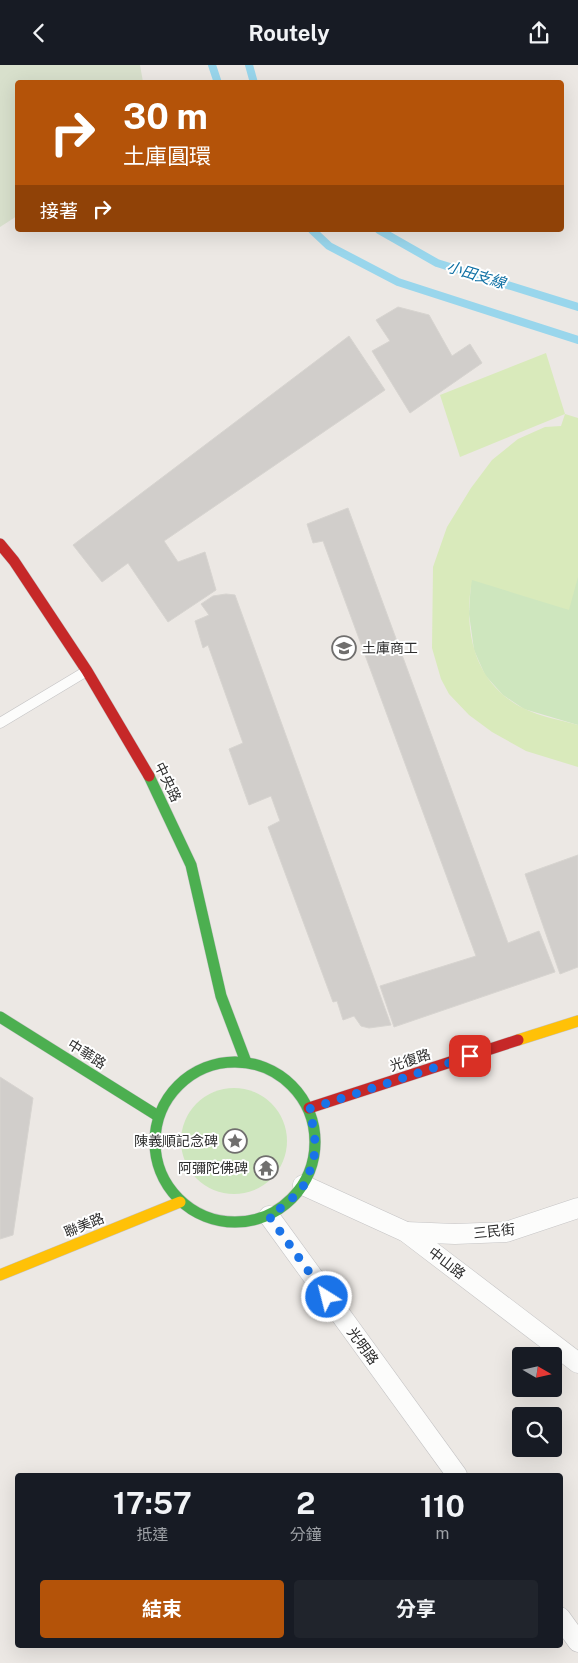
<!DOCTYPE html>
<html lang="zh-TW">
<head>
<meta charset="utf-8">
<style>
  body { margin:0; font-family:"Public Sans","Noto Sans TC",sans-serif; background:#20242c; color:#f1f3f6; height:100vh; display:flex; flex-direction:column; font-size:19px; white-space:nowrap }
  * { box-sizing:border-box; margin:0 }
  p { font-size:16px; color:#9ea1a6 }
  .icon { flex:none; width:28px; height:28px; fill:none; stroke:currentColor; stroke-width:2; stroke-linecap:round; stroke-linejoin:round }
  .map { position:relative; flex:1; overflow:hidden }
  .sheet { position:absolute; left:15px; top:1408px; width:548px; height:175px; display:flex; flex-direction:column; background:#171b24; border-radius:5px; box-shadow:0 5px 20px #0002 }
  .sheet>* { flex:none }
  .guide { position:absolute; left:15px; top:15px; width:549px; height:152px; border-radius:5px; box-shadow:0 5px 20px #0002; background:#b45309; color:#fff; overflow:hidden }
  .needle { width:32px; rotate:99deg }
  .buttons { position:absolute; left:512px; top:1282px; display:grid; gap:10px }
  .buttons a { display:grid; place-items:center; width:50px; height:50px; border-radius:5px; background:#171b24; box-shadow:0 5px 20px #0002; font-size:25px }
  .pin { position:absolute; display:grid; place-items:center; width:42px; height:42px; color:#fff; margin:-21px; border-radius:10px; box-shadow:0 2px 8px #0006 }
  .me { position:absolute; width:55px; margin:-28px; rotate:324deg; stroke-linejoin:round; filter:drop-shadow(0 0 4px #0008) }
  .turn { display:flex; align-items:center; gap:18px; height:105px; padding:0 25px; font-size:22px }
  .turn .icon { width:65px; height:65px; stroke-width:2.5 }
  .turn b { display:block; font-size:35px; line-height:42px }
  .then { display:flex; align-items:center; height:48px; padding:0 25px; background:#0003; gap:10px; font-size:19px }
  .eta { display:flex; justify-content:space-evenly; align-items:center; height:85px; text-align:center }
  .eta b { font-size:30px; font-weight:700; line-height:35px }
  .cta { display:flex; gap:10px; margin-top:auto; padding:10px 25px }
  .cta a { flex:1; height:58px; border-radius:5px; background:#b45309; color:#fff; font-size:20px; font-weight:700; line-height:58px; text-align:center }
  .cta a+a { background:#20242c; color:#f1f3f6 }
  header { display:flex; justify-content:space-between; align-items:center; height:65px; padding:0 25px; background:#171b24; font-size:22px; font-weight:700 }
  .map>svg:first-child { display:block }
  .green { fill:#cee6be }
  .cemetery { fill:#d8e0cc }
  .pitch { fill:#d9eabb }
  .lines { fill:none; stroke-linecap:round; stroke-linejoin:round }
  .stream { stroke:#99d6ec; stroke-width:8 }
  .building { fill:#d1cecb; stroke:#d7d4d0 }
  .lane-casing { stroke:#c5c4c5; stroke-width:11 }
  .street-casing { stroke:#c5c4c5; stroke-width:21 }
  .fast-casing { stroke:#c5c4c5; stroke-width:12 }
  .slow-casing { stroke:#c5c4c5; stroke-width:12 }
  .jam-casing { stroke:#c5c4c5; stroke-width:12 }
  .lane { stroke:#fcfcfb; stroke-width:10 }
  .street { stroke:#fcfcfb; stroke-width:20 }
  .fast { stroke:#4caf50; stroke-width:11 }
  .slow { stroke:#ffc107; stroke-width:11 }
  .jam { stroke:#c62828; stroke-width:11 }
  .route { stroke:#1a73e8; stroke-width:9; stroke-dasharray:0 16.2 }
  .labels { text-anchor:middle; stroke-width:4; stroke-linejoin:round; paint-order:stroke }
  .poi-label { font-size:14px; fill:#2e2e2e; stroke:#fff; text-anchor:end }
  .street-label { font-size:14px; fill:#2e2e2e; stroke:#fff }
  .water-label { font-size:15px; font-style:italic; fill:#0d6fa3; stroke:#fff }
</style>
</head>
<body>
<header><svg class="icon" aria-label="back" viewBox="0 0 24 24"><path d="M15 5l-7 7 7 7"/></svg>Routely<svg class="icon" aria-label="share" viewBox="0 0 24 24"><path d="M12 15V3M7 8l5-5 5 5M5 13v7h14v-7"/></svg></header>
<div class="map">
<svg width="578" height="1598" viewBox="0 0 578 1598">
  <rect width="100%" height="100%" fill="#ece8e4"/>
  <g class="green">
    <path d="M578,397V660L524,644L503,630L485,610L474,585L469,549L471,515Z"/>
    <circle cx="234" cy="1076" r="53"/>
  </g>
  <path class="cemetery" d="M0,0H140L143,17L18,18L17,151L0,162Z"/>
  <path class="pitch" d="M546,288L565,349L578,353V512L569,545L472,515C463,566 474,618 523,643C540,652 561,655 578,660V702L526,686L492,667L469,650L449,629L441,614L432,583L433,502L447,462L471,423L492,395L518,374L545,362L561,361L565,349L460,392L440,330Z"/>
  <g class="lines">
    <g class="stream">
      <path d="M212,0L218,18"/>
      <path d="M249,0L254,18"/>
      <path d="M312,165L329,181L398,217L578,275"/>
      <path d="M379,165L437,198L578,242"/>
    </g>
  </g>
  <g class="building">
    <path d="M398,242L429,250L452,291L470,279L482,298L410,348L372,286L390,276L376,255Z"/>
    <path d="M349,271L385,325L164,476L178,497L205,487L216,525L168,557L128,498L102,517L73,480Z"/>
    <path d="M348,443L508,878L539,866L555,907L394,962L380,921L476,891L323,476L313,478L307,459Z"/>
    <path d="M226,529L235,530L391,960L369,963L361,961L354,951L343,955L337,936L333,937L268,762L280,756L271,731L249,740L229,684L243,678L208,580L203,583L195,556L209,550L201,539L213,531Z"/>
    <path d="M578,790V902L560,909L525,809Z"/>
    <path d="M0,1012L33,1033L13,1170L0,1174Z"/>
    <path d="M268,1097L271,1106L265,1108L262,1100Z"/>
  </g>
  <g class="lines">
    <g class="lane-casing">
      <path id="lane" d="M0,658L85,607"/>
    </g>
    <g class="street-casing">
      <g id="street">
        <path d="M303,1120L406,1167L578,1298"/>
        <path d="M269,1151L457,1410"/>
        <path d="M406,1167L455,1169L506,1167L578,1143"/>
        <path d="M560,1552L578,1577"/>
      </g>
    </g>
    <g class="fast-casing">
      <g id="fast">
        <path d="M149,711L191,800L221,931L246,997"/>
        <path d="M0,952L158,1051"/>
        <circle cx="235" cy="1077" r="80"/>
      </g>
    </g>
    <g class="slow-casing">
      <g id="slow">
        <path d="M518,975L578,956"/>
        <path d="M0,1210L180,1137"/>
      </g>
    </g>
    <g class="jam-casing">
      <g id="jam">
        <path d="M0,479L14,496L87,606L149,711"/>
        <path d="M309,1043L518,975"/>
      </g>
    </g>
    <use href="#lane" class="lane"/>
    <use href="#street" class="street"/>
    <use href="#fast" class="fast"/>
    <use href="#slow" class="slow"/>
    <use href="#jam" class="jam"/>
  </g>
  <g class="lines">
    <path class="route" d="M327,1232L269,1151L288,1138L304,1120L314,1096L315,1069L309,1044L470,991"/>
  </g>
  <defs>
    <g id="school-ring" transform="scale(1.25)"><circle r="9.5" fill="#fff" stroke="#706f6e" stroke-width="1.5"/><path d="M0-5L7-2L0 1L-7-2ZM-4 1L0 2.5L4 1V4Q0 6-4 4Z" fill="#706f6e"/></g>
    <g id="sight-ring" transform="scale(1.25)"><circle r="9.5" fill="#fff" stroke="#706f6e" stroke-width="1.5"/><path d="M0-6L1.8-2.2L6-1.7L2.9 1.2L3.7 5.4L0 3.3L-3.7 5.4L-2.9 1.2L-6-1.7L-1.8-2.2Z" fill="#706f6e"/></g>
    <g id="temple-ring" transform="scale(1.25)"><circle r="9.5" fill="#fff" stroke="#706f6e" stroke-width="1.5"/><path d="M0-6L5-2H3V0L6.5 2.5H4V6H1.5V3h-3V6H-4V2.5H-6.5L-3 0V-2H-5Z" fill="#706f6e"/></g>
  </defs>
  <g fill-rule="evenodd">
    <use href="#school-ring" x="344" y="583"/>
    <use href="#sight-ring" x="235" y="1076"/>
    <use href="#temple-ring" x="266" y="1103"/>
  </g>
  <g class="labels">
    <g class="poi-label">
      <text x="362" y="588" text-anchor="start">土庫商工</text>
      <text x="218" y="1081">陳義順記念碑</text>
      <text x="248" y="1108">阿彌陀佛碑</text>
    </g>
    <g class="street-label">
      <text transform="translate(168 717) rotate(64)" y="5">中央路</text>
      <text transform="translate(87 989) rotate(32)" y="5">中華路</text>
      <text transform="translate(410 995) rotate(-18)" y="5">光復路</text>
      <text transform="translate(84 1160) rotate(-22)" y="5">聯美路</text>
      <text transform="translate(494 1166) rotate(-6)" y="5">三民街</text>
      <text transform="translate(447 1198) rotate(37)" y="5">中山路</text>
      <text transform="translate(363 1281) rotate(54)" y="5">光明路</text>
    </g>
    <g class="water-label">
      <text transform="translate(476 210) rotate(17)" y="5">小田支線</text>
    </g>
  </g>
</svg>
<div class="buttons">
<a><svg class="needle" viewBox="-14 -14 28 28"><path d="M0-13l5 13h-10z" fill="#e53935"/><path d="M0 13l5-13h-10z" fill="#9ea1a6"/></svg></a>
<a><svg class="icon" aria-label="search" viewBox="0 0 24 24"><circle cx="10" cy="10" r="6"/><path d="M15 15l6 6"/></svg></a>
</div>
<div class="pin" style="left:470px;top:991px;background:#d93025"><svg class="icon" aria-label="arrive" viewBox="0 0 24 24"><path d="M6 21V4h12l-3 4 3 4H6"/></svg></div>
<svg class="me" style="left:327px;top:1232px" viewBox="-20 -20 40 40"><circle r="17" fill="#1a73e8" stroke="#fff" stroke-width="3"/><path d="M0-11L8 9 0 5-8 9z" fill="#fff"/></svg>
<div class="guide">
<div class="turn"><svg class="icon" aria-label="right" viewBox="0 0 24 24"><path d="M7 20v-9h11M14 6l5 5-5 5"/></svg><div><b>30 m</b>土庫圓環</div></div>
<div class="then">接著<svg class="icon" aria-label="right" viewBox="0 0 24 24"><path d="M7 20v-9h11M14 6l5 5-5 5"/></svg></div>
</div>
<section class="sheet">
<div class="eta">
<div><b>17:57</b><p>抵達</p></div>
<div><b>2</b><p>分鐘</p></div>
<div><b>110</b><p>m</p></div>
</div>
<div class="cta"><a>結束</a><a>分享</a></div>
</section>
</div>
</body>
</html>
